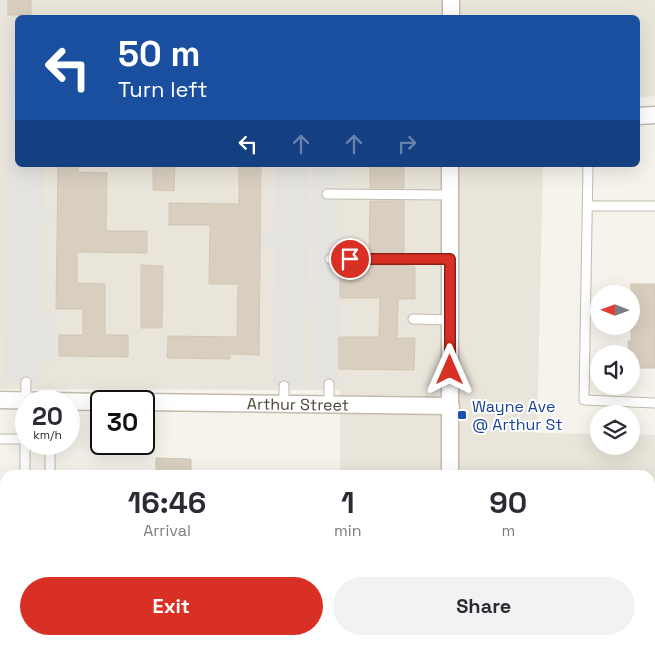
<!DOCTYPE html>
<html lang="en">
<head>
<meta charset="utf-8">
<style>
  body { margin:0; font-family:"Space Grotesk",sans-serif; background:#f2f2f3; color:#2b2b33; height:100vh; display:flex; flex-direction:column; font-size:19px; white-space:nowrap }
  * { box-sizing:border-box; margin:0 }
  p { font-size:16px; color:#7c7c81 }
  .icon { flex:none; width:28px; height:28px; fill:none; stroke:currentColor; stroke-width:2; stroke-linecap:round; stroke-linejoin:round }
  .map { position:relative; flex:1; overflow:hidden }
  .details { position:absolute; left:0px; top:470px; width:655px; height:175px; display:flex; flex-direction:column; background:#fff; border-radius:15px 15px 0 0; box-shadow:0 5px 20px #0002 }
  .details>* { flex:none }
  .banner { position:absolute; left:15px; top:15px; width:625px; height:152px; border-radius:8px; box-shadow:0 5px 20px #0002; background:#1a4fa0; color:#fff; overflow:hidden }
  .needle { width:32px; rotate:271deg }
  .buttons { position:absolute; left:590px; top:285px; display:grid; gap:10px }
  .buttons a { display:grid; place-items:center; width:50px; height:50px; border-radius:50%; background:#fff; box-shadow:0 5px 20px #0002; font-size:25px }
  .speed { position:absolute; left:15px; top:390px; display:flex; gap:10px; font-size:25px; font-weight:700; text-align:center }
  .speed>* { display:grid; place-content:center; width:65px; height:65px; border-radius:50%; background:#fff; box-shadow:0 5px 20px #0002; line-height:1 }
  .speed small { font-size:12px; font-weight:400 }
  .speed .limit { border:2px solid #111; border-radius:8px; background:#fff; color:#111 }
  .pin { position:absolute; display:grid; place-items:center; width:42px; height:42px; color:#fff; margin:-21px; border:2px solid #fff; border-radius:50%; box-shadow:0 1px 5px #0007 }
  .me { position:absolute; width:55px; margin:-28px; rotate:0deg; stroke-linejoin:round; filter:drop-shadow(0 0 4px #0008) }
  .turn { display:flex; align-items:center; gap:18px; height:105px; padding:0 20px; font-size:22px }
  .turn .icon { width:65px; height:65px; stroke-width:2.5 }
  .turn b { display:block; font-size:35px; line-height:42px }
  .lanes { display:flex; align-items:center; height:48px; padding:0 20px; background:#0003; justify-content:center; gap:25px; direction:ltr }
  .lanes .off { opacity:.35 }
  .eta { display:flex; justify-content:space-evenly; align-items:center; height:85px; text-align:center }
  .eta b { font-size:30px; font-weight:600; line-height:35px }
  .action { display:flex; gap:10px; margin-top:auto; padding:10px 20px }
  .action a { flex:1; height:58px; border-radius:30px; background:#d93025; color:#fff; font-size:20px; font-weight:600; line-height:58px; text-align:center }
  .action a+a { background:#f2f2f3; color:#2b2b33 }
  .map>svg:first-child { display:block }
  .residential { fill:#eae5da }
  .parking { fill:#e5e3e0 }
  .building { fill:#d8cfc1; stroke:#d3c7b4 }
  .lines { fill:none; stroke-linecap:round; stroke-linejoin:round }
  .service-casing { stroke:#c2bbae; stroke-width:11 }
  .minor-casing { stroke:#c2bbae; stroke-width:19 }
  .service { stroke:#fff; stroke-width:9 }
  .minor { stroke:#fff; stroke-width:16 }
  .route-casing { stroke:#8d1f18; stroke-width:12 }
  .route { stroke:#d93025; stroke-width:9 }
  .transit-dot { fill:#1a4fb4; stroke:#fff; stroke-width:2 }
  .labels { text-anchor:middle; stroke-width:4; stroke-linejoin:round; paint-order:stroke }
  .street-label { font-size:16px; fill:#4b4439; stroke:#fff }
  .transit-label { font-size:16px; fill:#164399; stroke:#fff; text-anchor:start }
</style>
</head>
<body>
<div class="map">
<svg width="655" height="645" viewBox="0 0 655 645">
  <rect width="100%" height="100%" fill="#f6f3ec"/>
  <path class="residential" d="M0,0H655V96L638,98V18H18V165H543L537,433L599,434V446H631V434L655,435V645H340V640H650V475H340V390L0,389Z"/>
  <g class="parking">
    <path d="M9,68H17L18,165H43V207L54,208V224H42L41,317L56,318L55,361H41V382H5Z"/>
    <path d="M275,165H308L305,386H273L275,248H260V233H274Z"/>
    <path d="M312,165H338L337,251L311,250Z"/>
    <path d="M312,252L340,253L338,384H311Z"/>
  </g>
  <g class="building">
    <rect x="8" y="0" width="23" height="15"/>
    <path d="M58,165H78V172L107,173L106,231H147V253L77,252V283L105,284V335H128V357L59,356V335H83V309H56Z"/>
    <path d="M153,165H175L174,191L153,190Z"/>
    <path d="M239,165H261L259,355L230,354V359L167,358L168,336L237,337L238,284H209L210,225H169V203L239,204Z"/>
    <rect x="370" y="165" width="34" height="23"/>
    <path d="M370,201H404V253H369Z"/>
    <path d="M141,265L163,266L162,328H141Z"/>
    <path d="M404,265L415,267V299H398L397,338H415L414,370L339,369V337H379L380,298H340V266Z"/>
    <path d="M631,284H655V368H631V354H629L628,341H631Z"/>
    <path d="M156,458L191,459V475H156Z"/>
  </g>
  <g class="lines">
    <g class="service-casing">
      <g id="service">
        <path d="M588,165L584,400L655,403"/>
        <path d="M327,194L450,195"/>
        <path d="M588,206H655"/>
        <path d="M330,259H450"/>
        <path d="M413,319L450,320"/>
        <path d="M284,404V386"/>
        <path d="M329,404V384"/>
        <path d="M0,439H25L26,382"/>
        <path d="M25,475V439"/>
        <path d="M50,475V444"/>
        <path d="M0,528L5,523"/>
        <path d="M0,553L5,548"/>
        <path d="M128,645V640"/>
      </g>
    </g>
    <g class="minor-casing">
      <g id="minor">
        <path d="M451,0V18"/>
        <path d="M638,116L655,115"/>
        <path d="M0,400L101,402"/>
        <path id="s1" d="M144,402L451,406"/>
        <path d="M450,475V165"/>
        <path d="M650,536H655"/>
        <path d="M450,645V640"/>
      </g>
    </g>
    <use href="#service" class="service"/>
    <use href="#minor" class="minor"/>
  </g>
  <g class="lines">
    <g class="route-casing">
      <path id="route" d="M350,259H450V370"/>
    </g>
    <use href="#route" class="route"/>
  </g>
  <rect class="transit-dot" x="457" y="410" width="10" height="10" rx="2.5"/>
  <g class="labels">
    <g class="street-label">
      <text dy="6" stroke="none"><textPath href="#s1" startOffset="154">Arthur Street</textPath></text>
    </g>
    <g class="transit-label">
      <text x="472" y="412">Wayne Ave<tspan x="472" dy="18">@ Arthur St</tspan></text>
    </g>
  </g>
</svg>
<div class="buttons">
<a><svg class="needle" viewBox="-14 -14 28 28"><path d="M0-13l5 13h-10z" fill="#e53935"/><path d="M0 13l5-13h-10z" fill="#7c7c81"/></svg></a>
<a><svg class="icon" aria-label="sound" viewBox="0 0 24 24"><path d="M4 9h4l5-4v14l-5-4H4zM17 9q2 3 0 6"/></svg></a>
<a><svg class="icon" aria-label="layers" viewBox="0 0 24 24"><path d="M12 4l9 5-9 5-9-5zM3 14l9 5 9-5"/></svg></a>
</div>
<div class="speed"><div>20<small>km/h</small></div><div class="limit">30</div></div>
<div class="pin" style="left:350px;top:259px;background:#d93025"><svg class="icon" aria-label="arrive" viewBox="0 0 24 24"><path d="M6 21V4h12l-3 4 3 4H6"/></svg></div>
<svg class="me" style="left:450px;top:370px" viewBox="-20 -20 40 40"><path d="M0-17L14 15 0 8-14 15z" fill="#d93025" stroke="#fff" stroke-width="4"/></svg>
<div class="banner">
<div class="turn"><svg class="icon" aria-label="left" viewBox="0 0 24 24"><path d="M17 20v-9H6M10 6l-5 5 5 5"/></svg><div><b>50 m</b>Turn left</div></div>
<div class="lanes"><svg class="icon" aria-label="left" viewBox="0 0 24 24"><path d="M17 20v-9H6M10 6l-5 5 5 5"/></svg><svg class="icon off" aria-label="ahead" viewBox="0 0 24 24"><path d="M12 20V5M6 11l6-6 6 6"/></svg><svg class="icon off" aria-label="ahead" viewBox="0 0 24 24"><path d="M12 20V5M6 11l6-6 6 6"/></svg><svg class="icon off" aria-label="right" viewBox="0 0 24 24"><path d="M7 20v-9h11M14 6l5 5-5 5"/></svg></div>
</div>
<section class="details">
<div class="eta">
<div><b>16:46</b><p>Arrival</p></div>
<div><b>1</b><p>min</p></div>
<div><b>90</b><p>m</p></div>
</div>
<div class="action"><a>Exit</a><a>Share</a></div>
</section>
</div>
</body>
</html>
